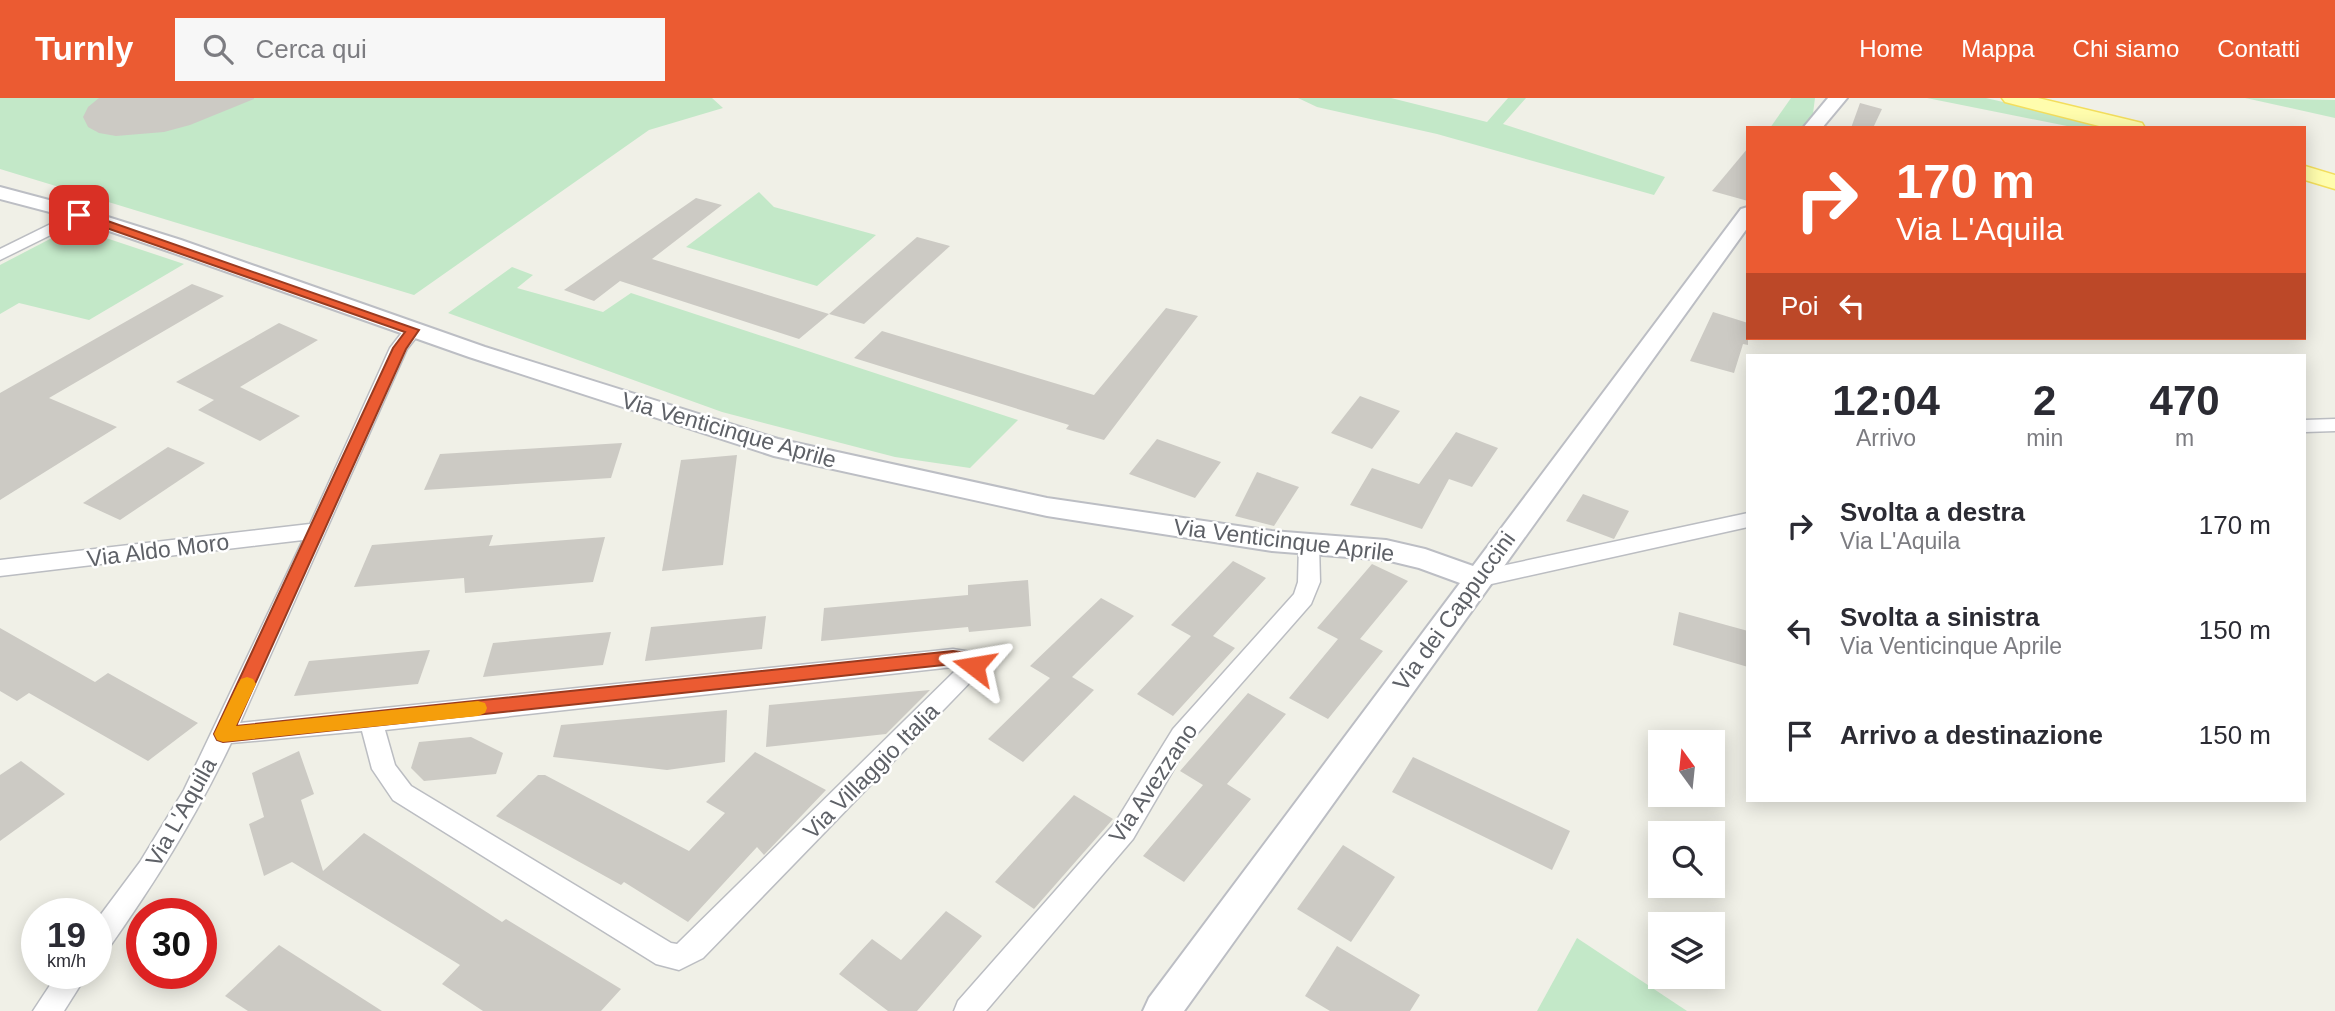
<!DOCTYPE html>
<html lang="it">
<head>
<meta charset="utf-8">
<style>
  body { margin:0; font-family:Arial,sans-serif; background:#f7f7f7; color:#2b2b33; height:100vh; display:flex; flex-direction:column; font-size:26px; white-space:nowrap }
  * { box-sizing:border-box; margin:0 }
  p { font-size:23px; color:#7c7c81 }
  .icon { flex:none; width:38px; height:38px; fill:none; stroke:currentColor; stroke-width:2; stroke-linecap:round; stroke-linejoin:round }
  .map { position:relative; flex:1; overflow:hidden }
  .panel { position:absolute; left:1746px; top:256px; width:560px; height:448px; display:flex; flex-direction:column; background:#fff; border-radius:0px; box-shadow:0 4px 18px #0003 }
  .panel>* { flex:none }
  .banner { position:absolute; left:1746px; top:28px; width:560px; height:214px; border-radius:0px; box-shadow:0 4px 18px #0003; background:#eb5b32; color:#fff; overflow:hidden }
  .needle { width:46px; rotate:345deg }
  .controls { position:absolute; left:1648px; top:632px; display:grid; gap:14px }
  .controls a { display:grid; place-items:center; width:77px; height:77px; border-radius:0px; background:#fff; box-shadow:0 4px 18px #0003; font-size:35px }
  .speed { position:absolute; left:21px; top:800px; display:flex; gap:14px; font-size:35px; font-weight:700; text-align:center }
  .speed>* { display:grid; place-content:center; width:91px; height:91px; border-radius:50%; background:#fff; box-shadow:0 4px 18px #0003; line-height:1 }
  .speed small { font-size:18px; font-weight:400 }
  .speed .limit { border:10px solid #d22; background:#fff; color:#111 }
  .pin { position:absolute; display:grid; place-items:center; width:60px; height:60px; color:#fff; margin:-30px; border-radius:14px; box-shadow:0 4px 10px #0006 }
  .me { position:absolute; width:77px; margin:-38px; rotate:284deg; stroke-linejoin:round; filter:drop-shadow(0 0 5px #0008) }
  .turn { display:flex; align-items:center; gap:24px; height:147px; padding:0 35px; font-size:32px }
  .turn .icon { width:91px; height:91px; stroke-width:2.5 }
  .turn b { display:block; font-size:49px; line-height:60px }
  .then { display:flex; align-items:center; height:66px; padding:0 35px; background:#0003; gap:14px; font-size:26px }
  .eta { display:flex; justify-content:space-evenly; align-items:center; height:119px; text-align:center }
  .eta b { font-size:42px; font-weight:800; line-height:49px }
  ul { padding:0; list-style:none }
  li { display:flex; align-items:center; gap:21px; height:105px; padding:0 35px }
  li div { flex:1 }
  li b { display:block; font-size:26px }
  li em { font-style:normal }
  header { display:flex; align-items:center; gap:42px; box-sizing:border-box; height:98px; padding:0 35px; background:#eb5b32; color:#fff }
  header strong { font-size:33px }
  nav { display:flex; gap:38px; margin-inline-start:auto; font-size:24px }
  .search { width:490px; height:63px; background:#f7f7f7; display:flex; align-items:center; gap:18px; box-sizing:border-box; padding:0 24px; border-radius:0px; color:#7c7c81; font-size:26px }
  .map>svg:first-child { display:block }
  .green { fill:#c3e8c8 }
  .building { fill:#cccac4 }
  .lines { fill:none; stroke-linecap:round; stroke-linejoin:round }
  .street-casing { stroke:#bbbdc2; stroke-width:3 }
  .secondary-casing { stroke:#bcbec4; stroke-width:4 }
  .primary-casing { stroke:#f3de5d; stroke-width:3 }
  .street { fill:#fff; fill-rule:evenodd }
  .secondary { fill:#fff; fill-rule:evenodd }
  .primary { fill:#fffdad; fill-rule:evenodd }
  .route { fill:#eb5b32; stroke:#993b20; stroke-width:2 }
  .slow { fill:#f59e0b }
  .labels { text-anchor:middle; stroke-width:5; stroke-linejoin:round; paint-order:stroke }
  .street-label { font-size:23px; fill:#5e6167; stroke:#fff }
</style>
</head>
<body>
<header>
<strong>Turnly</strong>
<div class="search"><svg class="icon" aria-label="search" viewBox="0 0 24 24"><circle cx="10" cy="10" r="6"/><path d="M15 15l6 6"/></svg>Cerca qui</div>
<nav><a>Home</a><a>Mappa</a><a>Chi siamo</a><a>Contatti</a></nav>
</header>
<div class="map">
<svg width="2335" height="913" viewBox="0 0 2335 913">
  <rect width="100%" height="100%" fill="#f0f0e7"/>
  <g class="green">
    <path d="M0,0H712L723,10L649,32L414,197L0,71Z"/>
    <path d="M1298,0H1391L1487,24L1508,0H1526L1503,26L1665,79L1654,97L1437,36L1317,9Z"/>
    <path d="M1791,0H1815L1813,16L1802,30H1770Z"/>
    <path d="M1927,0H1986L2113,30H2077Z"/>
    <path d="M2245,0L2335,2V20Z"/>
    <path d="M759,94L774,109L876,137L817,188L686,149Z"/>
    <path d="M73,129L184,166L89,222L19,205L0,216V167Z"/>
    <path d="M512,169L533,177L517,190L603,214L631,195L1018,322L970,370L895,359L722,314L448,215Z"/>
    <path d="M1577,840L1687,913H1537Z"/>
  </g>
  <g class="building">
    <path d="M99,0H254V1L190,27L164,34L116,38L99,35L88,29L83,19L88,9Z"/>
    <path d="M1860,5L1882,11L1873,30H1851Z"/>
    <path d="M1748,50V103L1712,93Z"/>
    <path d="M696,100L722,107L652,161L829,216L799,241L620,183L594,203L564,192Z"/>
    <path d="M917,139L950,148L864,226L829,216Z"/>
    <path d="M192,186L224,198L49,300L117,329L0,402V295Z"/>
    <path d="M1166,210L1198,218L1104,342L1066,331L1069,327L854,260L882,233L1094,297Z"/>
    <path d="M1713,214L1748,225V247L1743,246L1734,275L1690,263Z"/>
    <path d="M279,225L318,242L240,289L300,318L260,343L198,312L214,302L176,284Z"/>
    <path d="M1360,298L1400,313L1372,351L1331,335Z"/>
    <path d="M1456,334L1498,350L1472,389L1449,381L1422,431L1350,407L1372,370L1419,386Z"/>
    <path d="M1157,341L1221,364L1195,400L1129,376Z"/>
    <path d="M622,345L611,380L424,392L440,356Z"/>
    <path d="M168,349L205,365L120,422L83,405Z"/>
    <path d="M737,357L723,467L662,473L681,362Z"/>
    <path d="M1257,374L1299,389L1274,428L1235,418Z"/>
    <path d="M1583,396L1629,413L1614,441L1566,423Z"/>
    <path d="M493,437L489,448L605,439L593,484L465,495L464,480L354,489L372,447Z"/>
    <path d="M1233,463L1266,480L1213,538L1235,550L1173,618L1137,596L1191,538L1171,527Z"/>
    <path d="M1372,466L1408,483L1360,541L1383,553L1328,621L1289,600L1338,541L1317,530Z"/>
    <path d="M1028,482L1031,528L969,534L968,529L821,543L824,510L968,497V487Z"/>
    <path d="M1101,500L1134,518L1072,579L1094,592L1023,664L988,641L1050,580L1030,568Z"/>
    <path d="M1679,514L1748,533V569L1673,547Z"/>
    <path d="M766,518L762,551L645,563L651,529Z"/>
    <path d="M0,530L95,584L108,575L198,625L148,663L29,595L17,603L0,593Z"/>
    <path d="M611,534L603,567L483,579L493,545Z"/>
    <path d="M430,552L418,586L294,598L309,563Z"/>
    <path d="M930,592L886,636L766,649L769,607Z"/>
    <path d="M1248,595L1286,616L1227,686L1251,701L1184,784L1143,758L1203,687L1180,673Z"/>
    <path d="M727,612L725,664L667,672L553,659L561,627Z"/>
    <path d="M471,639L503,655L496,676L424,683L411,670L419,644Z"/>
    <path d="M299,653L314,696L301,702L323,773L364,735L502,824L506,821L621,891L601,913H483L442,886L460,867L292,764L264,778L249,726L264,719L252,675Z"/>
    <path d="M755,654L826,692L764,757L757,749L688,824L624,784L621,787L496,718L538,677H545L689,753L725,715L706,704Z"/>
    <path d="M1413,659L1570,733L1552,772L1392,694Z"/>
    <path d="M21,663L65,696L0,743V677Z"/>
    <path d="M1074,697L1113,721L1034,811L995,784Z"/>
    <path d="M1343,747L1395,779L1351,844L1297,811Z"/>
    <path d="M946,813L982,838L917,913H888L839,876L872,841L901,862Z"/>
    <path d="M279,847L382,913H248L225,898Z"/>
    <path d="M1337,848L1420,897L1410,913H1330L1305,898Z"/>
  </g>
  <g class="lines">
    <g class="street-casing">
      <g id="street">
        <path d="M79,112L87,117L85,120L0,162V151Z"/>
        <path d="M413,227L422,232L407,251L240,625L953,551L977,555L984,565L980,574L703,860L679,872L656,866L393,702L372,671L362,633L231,645C195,721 154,786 106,854L96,857V823L140,764L184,692L303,442L0,478V462L310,426L390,250L407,228ZM953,569H959L677,846L671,845L411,688L395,667L385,632Z"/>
        <path d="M2335,321V333L2305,334V322Z"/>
        <path d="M1748,415V429L1478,489L1470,487L1467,481L1470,475L1478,473Z"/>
        <path d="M1309,439L1316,441L1319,446L1320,484L1311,506L1189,645L1133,741L986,913H954L958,903L1115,725L1173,631L1294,496L1298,484L1299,446L1302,441Z"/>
        <path d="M58,875H88L64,913H33Z"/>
      </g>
    </g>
    <g class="secondary-casing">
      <g id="secondary">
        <path d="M1828,0H1847L1822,30H1803Z"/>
        <path d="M0,89L79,110L181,142L485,249L778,341L1047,400L1272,433L1386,442L1425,451L1473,468L1741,111L1748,109V129L1184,913H1143L1149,900L1460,485L1419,470L1386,462L1272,453L1047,418L774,358L469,259L165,152L65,118L0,101Z"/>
      </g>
    </g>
    <g class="primary-casing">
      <g id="primary">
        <path d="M2002,0H2038L2142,25L2145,30H2107L2005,4Z"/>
        <path d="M2305,68L2335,77V91L2305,82Z"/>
      </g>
    </g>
    <use href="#street" class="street"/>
    <use href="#secondary" class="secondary"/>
    <use href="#primary" class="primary"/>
  </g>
  <path class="route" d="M79,113L419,232L406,251L236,628L953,553L975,556L982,568L980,573C972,575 968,574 964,567L953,566L223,644L217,642L214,636L393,250L405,234L75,119V114Z"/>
  <path class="slow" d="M247,579L253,581L256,586L236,628L478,603L485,605L487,610L485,615L478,618L223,644L217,642L214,636L238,586L241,581Z"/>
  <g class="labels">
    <g class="street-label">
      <text transform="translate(729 332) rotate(16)" y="8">Via Venticinque Aprile</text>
      <text transform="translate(1284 442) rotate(7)" y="8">Via Venticinque Aprile</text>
      <text transform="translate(158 452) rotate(-7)" y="8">Via Aldo Moro</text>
      <text transform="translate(1454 513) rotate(-54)" y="8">Via dei Cappuccini</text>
      <text transform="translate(871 673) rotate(-45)" y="8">Via Villaggio Italia</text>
      <text transform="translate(1153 685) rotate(-56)" y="8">Via Avezzano</text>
      <text transform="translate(181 714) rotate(-61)" y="8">Via L'Aquila</text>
    </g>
  </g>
</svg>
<div class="controls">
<a><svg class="needle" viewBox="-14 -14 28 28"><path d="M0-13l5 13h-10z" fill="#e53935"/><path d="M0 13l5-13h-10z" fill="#7c7c81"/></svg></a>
<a><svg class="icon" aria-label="search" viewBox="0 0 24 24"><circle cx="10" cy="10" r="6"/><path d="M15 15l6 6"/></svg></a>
<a><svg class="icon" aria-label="layers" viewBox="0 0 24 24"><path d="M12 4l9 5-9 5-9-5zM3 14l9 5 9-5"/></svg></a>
</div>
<div class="speed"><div>19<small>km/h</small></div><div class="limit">30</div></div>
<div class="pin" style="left:79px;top:117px;background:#d93025"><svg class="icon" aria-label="arrive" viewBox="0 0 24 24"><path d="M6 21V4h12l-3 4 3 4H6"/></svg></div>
<svg class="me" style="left:974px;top:568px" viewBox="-20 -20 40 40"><path d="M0-17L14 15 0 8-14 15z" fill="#eb5b32" stroke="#fff" stroke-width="4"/></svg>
<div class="banner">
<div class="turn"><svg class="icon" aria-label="right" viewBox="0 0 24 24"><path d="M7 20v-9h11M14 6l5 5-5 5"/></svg><div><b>170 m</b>Via L'Aquila</div></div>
<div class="then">Poi<svg class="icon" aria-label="left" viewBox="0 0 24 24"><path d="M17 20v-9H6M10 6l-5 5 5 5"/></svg></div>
</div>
<section class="panel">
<div class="eta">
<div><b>12:04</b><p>Arrivo</p></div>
<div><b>2</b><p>min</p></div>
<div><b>470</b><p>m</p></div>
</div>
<ul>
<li><svg class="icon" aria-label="right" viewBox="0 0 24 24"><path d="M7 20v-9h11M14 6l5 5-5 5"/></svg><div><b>Svolta a destra</b><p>Via L'Aquila</p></div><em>170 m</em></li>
<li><svg class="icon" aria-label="left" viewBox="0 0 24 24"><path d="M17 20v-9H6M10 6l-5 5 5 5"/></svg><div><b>Svolta a sinistra</b><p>Via Venticinque Aprile</p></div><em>150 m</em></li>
<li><svg class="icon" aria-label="arrive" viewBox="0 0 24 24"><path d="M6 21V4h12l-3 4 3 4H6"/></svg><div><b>Arrivo a destinazione</b></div><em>150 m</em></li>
</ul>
</section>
</div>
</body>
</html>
